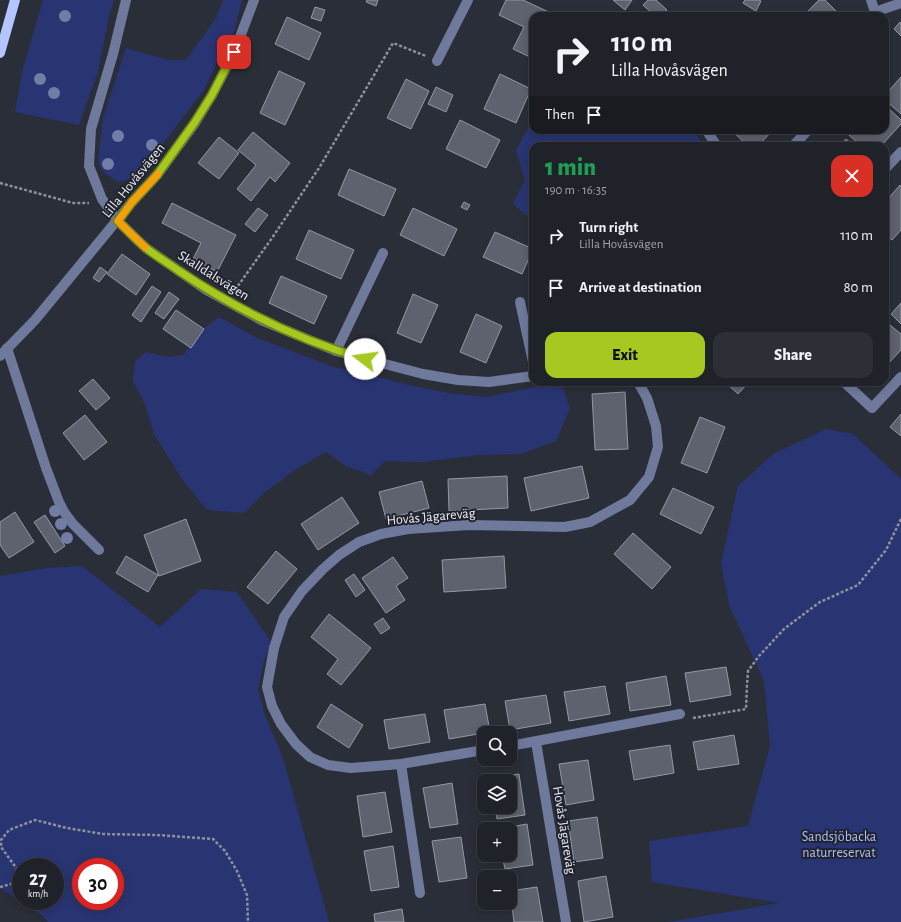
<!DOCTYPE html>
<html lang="en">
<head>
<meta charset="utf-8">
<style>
  body { margin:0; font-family:"Alegreya Sans",sans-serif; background:#2d2f36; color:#f1f3f6; height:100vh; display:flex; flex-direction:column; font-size:15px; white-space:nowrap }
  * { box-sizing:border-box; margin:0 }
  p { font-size:13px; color:#a2a4a8 }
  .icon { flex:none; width:22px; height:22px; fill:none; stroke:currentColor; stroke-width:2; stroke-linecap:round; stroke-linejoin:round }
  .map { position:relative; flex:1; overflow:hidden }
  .drawer { position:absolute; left:529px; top:142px; width:360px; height:244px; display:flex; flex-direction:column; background:#20222a; border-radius:12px; box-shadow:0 2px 10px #0003,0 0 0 1px #3d3f47 }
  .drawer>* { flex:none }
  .guide { position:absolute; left:529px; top:12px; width:360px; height:122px; border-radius:12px; box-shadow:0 2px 10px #0003,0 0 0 1px #3d3f47; background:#20222a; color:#f1f3f6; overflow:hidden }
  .fabs { position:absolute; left:477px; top:726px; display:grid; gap:8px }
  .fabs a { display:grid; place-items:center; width:40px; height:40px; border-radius:8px; background:#20222a; box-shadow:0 2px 10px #0003,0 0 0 1px #3d3f47; font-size:20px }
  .speed { position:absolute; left:12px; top:858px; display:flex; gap:8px; font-size:20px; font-weight:700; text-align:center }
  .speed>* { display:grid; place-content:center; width:52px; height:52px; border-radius:50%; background:#20222a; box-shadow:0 2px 10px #0003,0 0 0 1px #3d3f47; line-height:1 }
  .speed small { font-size:10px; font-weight:400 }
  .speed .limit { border:6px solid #d22; background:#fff; color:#111 }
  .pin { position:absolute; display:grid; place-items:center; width:34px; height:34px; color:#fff; margin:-17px; border-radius:8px; box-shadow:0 2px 6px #0006 }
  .me { position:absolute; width:44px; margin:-22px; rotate:285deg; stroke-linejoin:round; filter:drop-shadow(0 0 3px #0008) }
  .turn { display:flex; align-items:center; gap:14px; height:84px; padding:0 16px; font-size:18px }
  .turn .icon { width:52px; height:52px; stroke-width:2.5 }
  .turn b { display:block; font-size:28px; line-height:34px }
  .then { display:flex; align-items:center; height:38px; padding:0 16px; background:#0003; gap:8px; font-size:15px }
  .round { display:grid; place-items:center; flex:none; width:42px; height:42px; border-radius:12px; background:#2d2f36 }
  .headline { display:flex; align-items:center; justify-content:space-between; height:68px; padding:0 16px }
  h1 { font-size:24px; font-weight:800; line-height:30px; color:#1e9e55 }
  .button { display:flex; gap:8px; margin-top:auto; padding:8px 16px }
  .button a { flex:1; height:46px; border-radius:12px; background:#a6c820; color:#111; font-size:16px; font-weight:800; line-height:46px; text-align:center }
  .button a+a { background:#2d2f36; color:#f1f3f6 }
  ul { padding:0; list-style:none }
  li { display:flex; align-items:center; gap:12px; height:52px; padding:0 16px }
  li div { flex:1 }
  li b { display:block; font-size:15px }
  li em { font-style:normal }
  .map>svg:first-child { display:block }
  .green { fill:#293572; fill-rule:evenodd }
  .building { fill:#5e626e; stroke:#9398a5 }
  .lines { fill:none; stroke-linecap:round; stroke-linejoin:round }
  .path { stroke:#8e919a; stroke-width:2.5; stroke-dasharray:3 2; stroke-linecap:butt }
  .minor { stroke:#6f799c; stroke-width:10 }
  .major { stroke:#b4c5ff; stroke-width:10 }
  .tree { fill:#717da4 }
  .route-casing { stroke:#6c8215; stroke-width:10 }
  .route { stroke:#a6c820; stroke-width:7 }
  .slow { stroke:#f59e0b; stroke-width:7 }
  .labels { text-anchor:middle; stroke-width:4; stroke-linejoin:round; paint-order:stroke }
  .street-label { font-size:14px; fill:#edeff6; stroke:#21242e }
  .park-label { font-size:14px; fill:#abbefc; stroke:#21242e }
</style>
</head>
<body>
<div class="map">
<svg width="901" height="922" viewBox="0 0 901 922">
  <rect width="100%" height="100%" fill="#2a2e38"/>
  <g class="green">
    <path d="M43,0H114L109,16L98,72L79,125L15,112L23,68Z"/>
    <path d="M223,0H242L234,32L221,54L204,90L137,177L118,182L102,171L98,160L103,118L126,48L167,60H186L216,18Z"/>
    <path d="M533,119V130H693L704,146H533V221L513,204L525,180L516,150Z"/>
    <path d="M219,317L257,338L334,367L418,387L455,394L487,397L561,382L570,408L556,441L521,454L478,455L423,462L385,461L371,475L346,466L326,452L295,470L265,492L244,513L207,510L182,479L154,434L145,404L133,381L135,361L146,352L168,357L184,355L194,336Z"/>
    <path d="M826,429L853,434L901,479V922H668L780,903L652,882L649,841L748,826L770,746L764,681L729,605L721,563L738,486L773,454Z"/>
    <path d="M82,566L160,627L201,589L237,592L271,642L264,661L258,689L265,715L283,758L329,922H48L42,915L0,888V575L1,576L47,568ZM21,867H55V901H21ZM81,867H115V901H81Z"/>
  </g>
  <g class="building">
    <path d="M367,0H378L376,6L366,2Z"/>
    <path d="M506,0H523L553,14L552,16H533L532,58L513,49L524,27L499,15Z"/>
    <path d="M613,0H632L625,10Z"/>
    <path d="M648,0H656L667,10L661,16H655L643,5Z"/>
    <path d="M745,0H759L761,1L756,11L743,3Z"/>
    <path d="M819,0H825L841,16H803Z"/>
    <path d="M315,7L325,10L321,21L311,18Z"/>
    <path d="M287,17L321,33L309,60L275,44Z"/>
    <path d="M900,22L901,23V36L894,29Z"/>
    <path d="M279,71L305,83L285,125L260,113Z"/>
    <path d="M500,74L531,89L516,123L484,109Z"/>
    <path d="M901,77V114L885,100V95Z"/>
    <path d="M406,79L429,91L411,129L387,118Z"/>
    <path d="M436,87L453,95L446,112L428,104Z"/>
    <path d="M885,105L901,120V124L881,146H861L849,135L854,130H885Z"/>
    <path d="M460,120L500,140L486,168L446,149Z"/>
    <path d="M731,130H773L758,146H748Z"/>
    <path d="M253,132L290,163L275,182L270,177L251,201L237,189L256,165L238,150Z"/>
    <path d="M219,137L239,153L219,179L198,163Z"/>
    <path d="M846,139L854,146H840Z"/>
    <path d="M349,169L396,189L384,216L338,195Z"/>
    <path d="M900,185L901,187V230L892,240L885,234V202Z"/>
    <path d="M464,202L470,205L467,210L461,207Z"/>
    <path d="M172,203L236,235L217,272L193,259L201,243L162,223Z"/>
    <path d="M258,208L268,215L255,232L245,224Z"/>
    <path d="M413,208L457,229L444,256L400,235Z"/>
    <path d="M309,230L354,250L341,279L296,259Z"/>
    <path d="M495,232L533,249L522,274L483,257Z"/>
    <path d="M122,254L150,274L136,295L107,274Z"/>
    <path d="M100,267L107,272L99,282L93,278Z"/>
    <path d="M281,276L327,296L314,324L269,303Z"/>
    <path d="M152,286L161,292L141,322L132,315Z"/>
    <path d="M169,292L179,299L164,319L155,313Z"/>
    <path d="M413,294L438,305L421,343L397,333Z"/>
    <path d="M901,303V324L891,314Z"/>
    <path d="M176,310L204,329L191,348L163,329Z"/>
    <path d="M476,314L502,326L486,363L460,352Z"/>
    <path d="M885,321L901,334V350L885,367Z"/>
    <path d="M93,379L110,398L96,410L79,391Z"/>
    <path d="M725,382H749L738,394Z"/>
    <path d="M625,392L628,449L595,450L592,394Z"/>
    <path d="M901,414V436L890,427Z"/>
    <path d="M85,415L107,442L84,460L63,433Z"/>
    <path d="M700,417L725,427L707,473L681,463Z"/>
    <path d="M582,466L589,498L531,511L524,478Z"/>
    <path d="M507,476L508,508L449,511L448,479Z"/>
    <path d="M422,481L429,508L386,519L379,492Z"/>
    <path d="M673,488L714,507L701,534L660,514Z"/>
    <path d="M342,497L359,523L318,550L301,524Z"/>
    <path d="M15,512L34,542L9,558L0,545V522Z"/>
    <path d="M45,515L65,546L55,553L34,522Z"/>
    <path d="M186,519L201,561L159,576L144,535Z"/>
    <path d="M633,533L671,567L652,589L614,554Z"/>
    <path d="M276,551L297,569L268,604L247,587Z"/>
    <path d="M126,556L158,575L148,592L116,573Z"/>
    <path d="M504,556L506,588L444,592L442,560Z"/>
    <path d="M393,557L408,578L396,586L405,600L386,613L362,578Z"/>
    <path d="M354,574L365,590L356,597L345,580Z"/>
    <path d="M329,614L371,648L341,685L327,674L338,659L311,637Z"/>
    <path d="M383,618L390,628L381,634L374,624Z"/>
    <path d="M726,667L731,695L690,702L685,673Z"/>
    <path d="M666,676L671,705L630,711L626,683Z"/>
    <path d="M605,686L610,714L569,721L564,692Z"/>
    <path d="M546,695L551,723L510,730L505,701Z"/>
    <path d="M331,704L363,725L349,748L317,727Z"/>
    <path d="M485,704L490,732L449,739L444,710Z"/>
    <path d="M425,714L430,742L389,749L384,720Z"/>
    <path d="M734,735L739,764L698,770L693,742Z"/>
    <path d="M670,745L674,773L634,780L629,751Z"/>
    <path d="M588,760L594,800L566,805L559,764Z"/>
    <path d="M519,774L525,815L497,819L495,807H510V781H491L490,778Z"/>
    <path d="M452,783L458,824L430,828L423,788Z"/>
    <path d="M385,792L392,832L363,837L357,796Z"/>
    <path d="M597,817L603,858L574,862L568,821Z"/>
    <path d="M527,824L533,865L505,869L502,855H510V829H498Z"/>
    <path d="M461,837L467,878L439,882L432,841Z"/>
    <path d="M393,846L399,887L371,891L364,851Z"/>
    <path d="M606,876L613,917L584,922L578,881Z"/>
    <path d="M537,887L543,922H514L510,891Z"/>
    <path d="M402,909L404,922H375L374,914Z"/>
  </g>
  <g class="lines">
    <g class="path">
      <path d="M0,183L73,203H89"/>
      <path d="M235,290L272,238L319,168L393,43L426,56"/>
      <path d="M693,718L746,709L747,685L748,671L759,656L784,629L820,602L858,585L886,550L901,519"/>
      <path d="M0,887L11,884L19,880L17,869L1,847V840L9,830L35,820L67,828L103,834L157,835L213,839L225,851L237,871L247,895L248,922"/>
    </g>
    <g class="minor">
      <path d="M126,0L113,54L91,129L89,166L102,199L118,221L146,248L205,289L263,321L336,351L423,374L458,380L489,382L533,376"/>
      <path d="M871,0L875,12L874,16"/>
      <path d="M875,12L901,3"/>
      <path d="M437,61L468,0"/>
      <path d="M706,130L717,146"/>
      <path d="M793,146L808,130"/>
      <path d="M885,169L901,152"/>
      <path d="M520,302L533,362"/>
      <path d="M7,348L46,468L59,502L64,512L73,524L99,550"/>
      <path d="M336,351L383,253"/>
      <path d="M0,356L35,320L132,202L157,175L195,123L212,95L234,53L254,0"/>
      <path d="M844,382L872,408L901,377"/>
      <path d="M536,742L566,922"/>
      <path d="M510,746L680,714"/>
      <path d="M484,750L401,764L351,768L328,765L310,757L296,744L281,724L272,706L267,687L274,648L284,617L302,591L323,569L339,555L359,542L381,534L408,529L469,525L565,527L590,522L630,500L649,477L658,447L656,426L647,398L638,382"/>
      <path d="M401,764L420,893"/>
    </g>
    <path class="major" d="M0,53L15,0"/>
  </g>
  <g class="tree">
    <circle cx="65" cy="16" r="6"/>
    <circle cx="40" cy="79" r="6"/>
    <circle cx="54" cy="93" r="6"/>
    <circle cx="118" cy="136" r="6"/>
    <circle cx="152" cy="145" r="6"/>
    <circle cx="108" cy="164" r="6"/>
    <circle cx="55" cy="511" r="6"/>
    <circle cx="61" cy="524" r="6"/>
    <circle cx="67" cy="538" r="6"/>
  </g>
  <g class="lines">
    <g class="route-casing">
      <path id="route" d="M234,52L212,95L195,122L157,175L132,202L118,221C127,230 136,240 146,248C156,256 168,263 179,271C236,309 298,340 365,359"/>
    </g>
    <use href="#route" class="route"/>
    <path class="slow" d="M145,247L118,221L132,202L158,174"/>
  </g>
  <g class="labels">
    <g class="street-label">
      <text transform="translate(133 180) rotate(-51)" y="5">Lilla Hovåsvägen</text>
      <text transform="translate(214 275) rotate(32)" y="5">Skalldalsvägen</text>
      <text transform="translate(431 516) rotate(-5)" y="5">Hovås Jägareväg</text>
      <text transform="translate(565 830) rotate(81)" y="5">Hovås Jägareväg</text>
    </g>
    <g class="park-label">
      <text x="839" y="841">Sandsjöbacka<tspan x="839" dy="16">naturreservat</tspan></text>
    </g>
  </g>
</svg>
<div class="fabs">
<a><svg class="icon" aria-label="search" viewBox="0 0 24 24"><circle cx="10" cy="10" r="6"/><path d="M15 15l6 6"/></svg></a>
<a><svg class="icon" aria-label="layers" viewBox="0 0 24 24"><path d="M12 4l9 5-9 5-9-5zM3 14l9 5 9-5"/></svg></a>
<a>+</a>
<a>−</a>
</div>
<div class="speed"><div>27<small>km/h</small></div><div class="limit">30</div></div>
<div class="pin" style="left:234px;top:52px;background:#d93025"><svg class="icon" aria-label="arrive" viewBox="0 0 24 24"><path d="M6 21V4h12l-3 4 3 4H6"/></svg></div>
<svg class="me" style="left:365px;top:359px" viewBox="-20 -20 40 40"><circle r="19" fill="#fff"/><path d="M0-13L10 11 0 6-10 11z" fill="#a6c820"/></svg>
<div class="guide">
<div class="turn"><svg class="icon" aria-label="right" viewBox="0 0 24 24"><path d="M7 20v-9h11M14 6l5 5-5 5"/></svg><div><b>110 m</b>Lilla Hovåsvägen</div></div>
<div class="then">Then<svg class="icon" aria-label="arrive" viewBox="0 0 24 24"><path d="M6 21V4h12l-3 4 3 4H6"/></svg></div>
</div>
<section class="drawer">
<div class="headline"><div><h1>1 min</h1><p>190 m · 16:35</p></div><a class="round" style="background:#d93025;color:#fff"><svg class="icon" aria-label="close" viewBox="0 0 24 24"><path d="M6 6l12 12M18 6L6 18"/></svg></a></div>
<ul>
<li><svg class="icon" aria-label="right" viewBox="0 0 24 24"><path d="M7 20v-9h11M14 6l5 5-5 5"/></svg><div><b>Turn right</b><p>Lilla Hovåsvägen</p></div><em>110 m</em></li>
<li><svg class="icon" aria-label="arrive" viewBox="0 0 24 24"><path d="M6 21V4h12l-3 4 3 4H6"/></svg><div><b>Arrive at destination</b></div><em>80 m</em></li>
</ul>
<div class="button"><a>Exit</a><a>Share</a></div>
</section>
</div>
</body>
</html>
